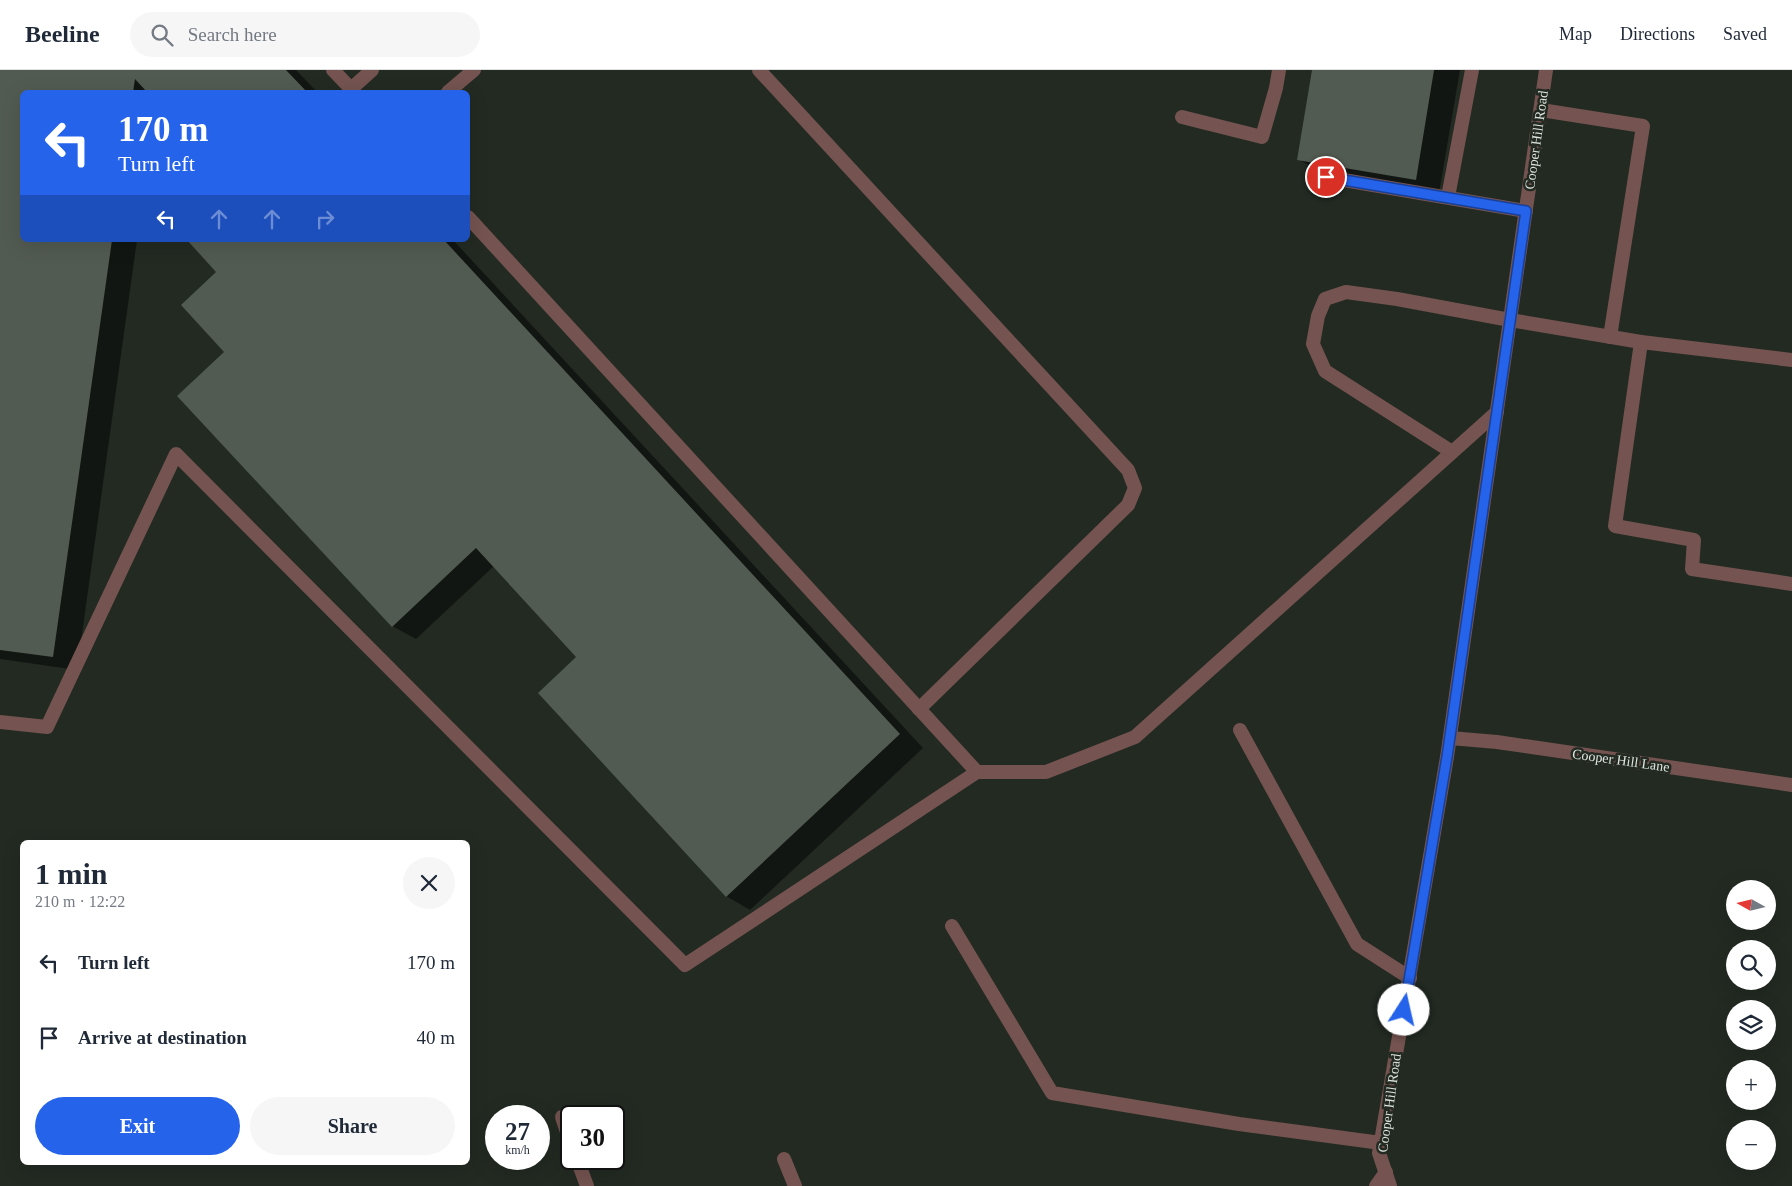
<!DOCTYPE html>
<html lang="en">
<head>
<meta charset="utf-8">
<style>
  body { margin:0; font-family:Georgia,serif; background:#f6f6f7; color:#1f2937; height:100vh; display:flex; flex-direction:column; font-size:19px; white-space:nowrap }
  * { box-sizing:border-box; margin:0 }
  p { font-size:16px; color:#747a83 }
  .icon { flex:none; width:28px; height:28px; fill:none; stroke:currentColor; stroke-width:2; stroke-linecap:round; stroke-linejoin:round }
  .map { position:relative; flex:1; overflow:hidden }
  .side { position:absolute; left:20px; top:770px; width:450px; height:325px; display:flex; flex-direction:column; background:#fff; border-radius:8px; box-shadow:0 5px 20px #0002 }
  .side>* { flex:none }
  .guide { position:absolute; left:20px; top:20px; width:450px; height:152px; border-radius:8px; box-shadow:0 5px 20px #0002; background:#2563eb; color:#fff; overflow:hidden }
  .needle { width:32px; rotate:278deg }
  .fabs { position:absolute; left:1726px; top:810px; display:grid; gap:10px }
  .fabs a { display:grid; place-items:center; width:50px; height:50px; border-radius:50%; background:#fff; box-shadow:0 5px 20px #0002; font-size:25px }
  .speed { position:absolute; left:485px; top:1035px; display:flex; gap:10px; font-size:25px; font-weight:700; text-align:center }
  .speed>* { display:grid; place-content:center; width:65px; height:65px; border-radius:50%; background:#fff; box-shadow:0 5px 20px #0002; line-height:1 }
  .speed small { font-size:12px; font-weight:400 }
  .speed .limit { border:2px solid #111; border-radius:8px; background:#fff; color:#111 }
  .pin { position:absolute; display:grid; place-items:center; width:42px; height:42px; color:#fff; margin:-21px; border:2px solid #fff; border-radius:50%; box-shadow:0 1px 5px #0007 }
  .me { position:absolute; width:55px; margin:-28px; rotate:10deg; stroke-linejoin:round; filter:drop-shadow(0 0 4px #0008) }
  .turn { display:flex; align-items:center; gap:18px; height:105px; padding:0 15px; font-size:22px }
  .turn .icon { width:65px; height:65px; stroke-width:2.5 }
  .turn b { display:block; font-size:35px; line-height:42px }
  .lanes { display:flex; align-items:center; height:48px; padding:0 15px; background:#0003; justify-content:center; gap:25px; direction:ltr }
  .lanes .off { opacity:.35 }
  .round { display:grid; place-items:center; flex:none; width:52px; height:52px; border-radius:26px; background:#f6f6f7 }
  .overview { display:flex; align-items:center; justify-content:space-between; height:85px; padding:0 15px }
  h1 { font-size:30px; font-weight:700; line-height:38px }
  .button { display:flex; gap:10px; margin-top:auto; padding:10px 15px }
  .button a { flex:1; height:58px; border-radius:30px; background:#2563eb; color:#fff; font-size:20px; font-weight:700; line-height:58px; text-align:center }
  .button a+a { background:#f6f6f7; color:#1f2937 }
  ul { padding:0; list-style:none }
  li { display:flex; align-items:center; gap:15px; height:75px; padding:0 15px }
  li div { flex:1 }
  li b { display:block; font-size:19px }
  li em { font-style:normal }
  header { display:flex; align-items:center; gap:30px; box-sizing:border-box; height:70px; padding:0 25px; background:#fff; border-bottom:1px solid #e0e1e3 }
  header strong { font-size:24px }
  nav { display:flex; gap:28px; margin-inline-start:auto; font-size:18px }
  .search { width:350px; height:45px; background:#f6f6f7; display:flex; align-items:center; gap:12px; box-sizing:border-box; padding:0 18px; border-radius:28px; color:#747a83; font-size:19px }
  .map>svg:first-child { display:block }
  .shadow { fill:#0007 }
  .building { fill:#525b52 }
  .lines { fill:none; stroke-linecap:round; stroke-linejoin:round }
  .service { stroke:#745350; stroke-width:14 }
  .minor { stroke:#745350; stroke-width:14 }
  .route-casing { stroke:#184099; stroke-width:12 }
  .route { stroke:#2563eb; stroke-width:9 }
  .labels { text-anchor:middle; stroke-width:5; stroke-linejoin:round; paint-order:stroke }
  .street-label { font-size:14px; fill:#dee4de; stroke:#222a22 }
</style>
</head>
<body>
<header>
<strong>Beeline</strong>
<div class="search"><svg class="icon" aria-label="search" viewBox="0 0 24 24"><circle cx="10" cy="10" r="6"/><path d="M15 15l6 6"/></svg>Search here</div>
<nav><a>Map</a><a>Directions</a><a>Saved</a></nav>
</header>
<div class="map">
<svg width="1792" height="1116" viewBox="0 0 1792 1116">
  <rect width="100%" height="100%" fill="#222a22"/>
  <g class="shadow">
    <path d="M0,0H296L317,22H22V170H137L77,600L0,589Z"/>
    <path d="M1313,0H1460L1439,123L1322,103L1298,89Z"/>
    <path d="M188,170H453L923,678L750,840L726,826L578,587L494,496L416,569L392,556L226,282L218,202Z"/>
  </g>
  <g class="building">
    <path d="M0,0H286L307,22H147L135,9L133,22H22V170H112L53,587L0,580Z"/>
    <path d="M1312,0H1434L1416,110L1297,90Z"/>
    <path d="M187,170H444L900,664L726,827L538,623L576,587L476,478L392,557L177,326L224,282L181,235L216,202Z"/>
  </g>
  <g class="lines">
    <g class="service">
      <path d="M333,0L354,22"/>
      <path d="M759,0L1128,400L1135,418L1128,435L919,639"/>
      <path d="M351,19L372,0"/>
      <path d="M448,22L474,0"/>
      <path d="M1541,40L1643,56L1610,267"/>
      <path d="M1182,47L1262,67L1276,18L1279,0"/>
      <path d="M1326,107L1526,141"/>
      <path d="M1448,127L1472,0"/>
      <path d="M468,147L977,702H1046L1135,667L1497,342"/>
      <path d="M1641,272L1792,290"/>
      <path d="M1452,382L1325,301L1313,274L1318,246L1325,229L1346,222L1397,229L1510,250L1641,272L1615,456L1694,470L1692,499L1792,514"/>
      <path d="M0,652L47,657L176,384L685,895L977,702"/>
      <path d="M1240,660L1357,874L1410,908"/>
      <path d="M952,856L1052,1023L1239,1054L1381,1073"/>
      <path d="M784,1089L795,1116"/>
    </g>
    <g class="minor">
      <path d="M1450,668L1497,672L1792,715"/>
      <path d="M562,1047L571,1074"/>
      <path d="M577,1089L587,1116"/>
      <path d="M1376,1116L1386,1102"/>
      <path d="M1390,1116L1379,1083L1447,687L1546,0"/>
    </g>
  </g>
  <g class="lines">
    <g class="route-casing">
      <path id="route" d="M1326,107L1526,141L1447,687L1404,940"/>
    </g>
    <use href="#route" class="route"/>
  </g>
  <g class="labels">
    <g class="street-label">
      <text transform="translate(1536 70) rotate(-82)" y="5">Cooper Hill Road</text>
      <text transform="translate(1621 690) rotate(8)" y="5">Cooper Hill Lane</text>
      <text transform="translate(1389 1033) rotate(-82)" y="5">Cooper Hill Road</text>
    </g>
  </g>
</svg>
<div class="fabs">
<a><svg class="needle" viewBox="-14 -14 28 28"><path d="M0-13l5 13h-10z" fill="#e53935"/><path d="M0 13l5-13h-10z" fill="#747a83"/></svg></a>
<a><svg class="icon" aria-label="search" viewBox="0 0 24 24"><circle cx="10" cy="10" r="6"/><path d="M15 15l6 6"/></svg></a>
<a><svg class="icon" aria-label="layers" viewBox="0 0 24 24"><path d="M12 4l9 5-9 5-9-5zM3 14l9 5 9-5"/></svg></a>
<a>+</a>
<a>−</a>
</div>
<div class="speed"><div>27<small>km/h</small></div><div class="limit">30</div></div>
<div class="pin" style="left:1326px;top:107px;background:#d93025"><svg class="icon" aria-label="arrive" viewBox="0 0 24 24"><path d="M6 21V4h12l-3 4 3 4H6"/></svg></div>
<svg class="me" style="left:1404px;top:940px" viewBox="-20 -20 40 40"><circle r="19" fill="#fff"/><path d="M0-13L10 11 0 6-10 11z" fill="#2563eb"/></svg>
<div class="guide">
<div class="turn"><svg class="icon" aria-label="left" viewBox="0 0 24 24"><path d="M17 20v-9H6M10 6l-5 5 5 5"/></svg><div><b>170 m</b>Turn left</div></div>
<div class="lanes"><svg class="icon" aria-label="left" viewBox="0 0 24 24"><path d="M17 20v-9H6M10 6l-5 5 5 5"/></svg><svg class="icon off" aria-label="ahead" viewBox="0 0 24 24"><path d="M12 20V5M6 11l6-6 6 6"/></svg><svg class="icon off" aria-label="ahead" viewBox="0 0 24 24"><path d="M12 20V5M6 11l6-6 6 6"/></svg><svg class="icon off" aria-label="right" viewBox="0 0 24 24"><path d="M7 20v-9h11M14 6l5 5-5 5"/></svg></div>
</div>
<section class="side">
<div class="overview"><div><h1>1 min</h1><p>210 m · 12:22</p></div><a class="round"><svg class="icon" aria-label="close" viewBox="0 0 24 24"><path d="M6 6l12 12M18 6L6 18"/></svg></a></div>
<ul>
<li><svg class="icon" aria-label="left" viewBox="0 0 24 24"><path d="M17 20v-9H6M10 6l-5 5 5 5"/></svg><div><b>Turn left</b></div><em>170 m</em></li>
<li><svg class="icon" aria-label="arrive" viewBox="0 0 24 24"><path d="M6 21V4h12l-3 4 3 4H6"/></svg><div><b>Arrive at destination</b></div><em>40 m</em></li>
</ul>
<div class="button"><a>Exit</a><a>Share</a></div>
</section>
</div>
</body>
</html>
